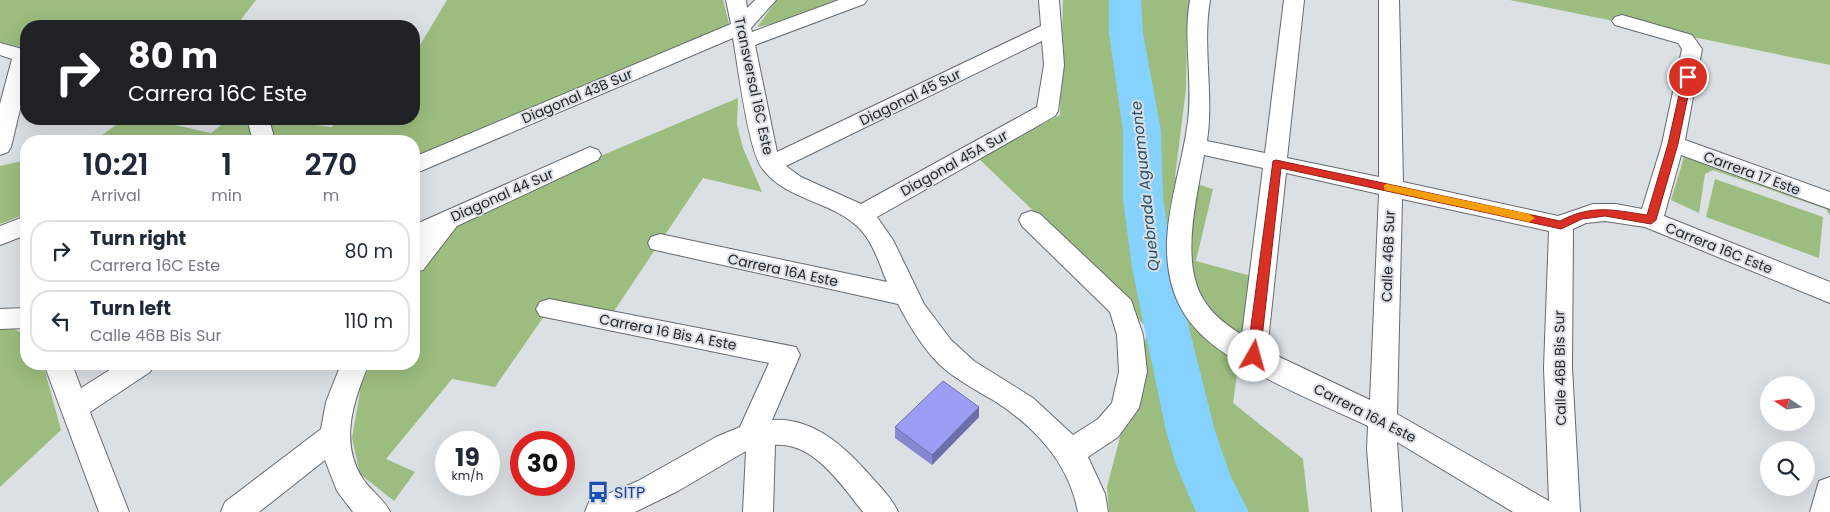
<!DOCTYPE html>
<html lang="en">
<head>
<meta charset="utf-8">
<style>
  body { margin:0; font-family:Poppins,sans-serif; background:#f2f2f3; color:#1f2937; height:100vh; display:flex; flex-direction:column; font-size:19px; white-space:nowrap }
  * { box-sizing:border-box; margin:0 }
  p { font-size:16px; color:#747a83 }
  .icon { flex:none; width:28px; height:28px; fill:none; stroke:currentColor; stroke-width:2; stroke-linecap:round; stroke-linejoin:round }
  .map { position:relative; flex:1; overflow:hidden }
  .details { position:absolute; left:20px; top:135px; width:400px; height:235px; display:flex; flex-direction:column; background:#fff; border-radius:20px; box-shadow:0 5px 20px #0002 }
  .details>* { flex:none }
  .banner { position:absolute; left:20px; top:20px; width:400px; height:105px; border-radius:20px; box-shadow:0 5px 20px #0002; background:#202124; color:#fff; overflow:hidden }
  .needle { width:32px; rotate:283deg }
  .buttons { position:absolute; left:1760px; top:376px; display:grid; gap:10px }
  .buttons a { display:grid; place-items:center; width:55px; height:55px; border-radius:50%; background:#fff; box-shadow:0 5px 20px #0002; font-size:25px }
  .speed { position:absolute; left:435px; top:431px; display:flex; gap:10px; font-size:25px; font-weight:700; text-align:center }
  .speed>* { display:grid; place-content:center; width:65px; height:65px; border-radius:50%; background:#fff; box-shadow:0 5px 20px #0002; line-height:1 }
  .speed small { font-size:12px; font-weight:400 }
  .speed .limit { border:8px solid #d22; background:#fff; color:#111 }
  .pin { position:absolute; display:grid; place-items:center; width:42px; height:42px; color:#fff; margin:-21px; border:2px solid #fff; border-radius:50%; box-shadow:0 1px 5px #0007 }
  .me { position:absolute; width:55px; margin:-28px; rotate:7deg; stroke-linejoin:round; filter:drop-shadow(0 0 4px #0008) }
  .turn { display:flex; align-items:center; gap:18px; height:105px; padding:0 25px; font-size:22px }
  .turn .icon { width:65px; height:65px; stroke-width:2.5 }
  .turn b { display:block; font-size:35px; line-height:42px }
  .eta { display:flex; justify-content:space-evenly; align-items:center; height:85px; text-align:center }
  .eta b { font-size:30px; font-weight:600; line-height:35px }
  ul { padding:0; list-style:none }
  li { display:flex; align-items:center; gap:15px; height:62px; margin:0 10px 8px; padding:0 15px; border:2px solid #e0e1e3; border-radius:20px }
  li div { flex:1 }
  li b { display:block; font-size:19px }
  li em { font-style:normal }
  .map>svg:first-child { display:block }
  .green { fill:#9cbd7f }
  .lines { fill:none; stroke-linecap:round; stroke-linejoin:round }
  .river { fill:#85d1ff; fill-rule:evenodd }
  .minor-casing { stroke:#666a6f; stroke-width:2 }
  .minor { fill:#fff; fill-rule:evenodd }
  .wall { fill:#8787d1 }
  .shaded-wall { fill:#6e6eaa }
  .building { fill:#9d9df3; stroke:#6e6eaa }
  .route { fill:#d93025; stroke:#8d1f18 }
  .slow { fill:#f59e0b }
  .labels { text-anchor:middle; stroke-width:4; stroke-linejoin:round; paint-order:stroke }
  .street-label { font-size:14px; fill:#252729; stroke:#dbe0e5 }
  .water-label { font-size:15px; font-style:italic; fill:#28516a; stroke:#dbe0e5 }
  .near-transit-label { font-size:16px; fill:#164399; stroke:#dbe0e5; text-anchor:start }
</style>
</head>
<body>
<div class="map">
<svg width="1830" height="512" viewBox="0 0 1830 512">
  <rect width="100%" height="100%" fill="#dbe0e5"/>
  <g class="green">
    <path d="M0,0H256L236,26H26V49L0,42Z"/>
    <path d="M447,0H723L730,28L414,156V141H94L124,119H173L170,124L211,133L229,119H270L331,127L341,119H414V55Z"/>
    <path d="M777,0H843L793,20L757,27Z"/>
    <path d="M1063,0H1193L1187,19L1186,89L1175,177L1213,189L1196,261L1251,276L1233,403L1303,459L1309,512H1109L1107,487L1148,329L1042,219L978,158L1060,115Z"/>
    <path d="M1510,0H1830V65Z"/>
    <path d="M738,98L737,125L743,148L762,192L703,178L608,320L549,309L495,387L452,379L386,459L415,472L394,501L360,474L352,438L361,386L371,364H414V268L449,220Z"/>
    <path d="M1684,157H1691L1830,208V216L1826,209L1713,170L1705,174L1699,213L1671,200Z"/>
    <path d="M26,160V214L0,224V166Z"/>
    <path d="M1715,179L1823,217L1819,258L1706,217Z"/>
    <path d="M13,329L26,334V364H43L61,430L0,487V330Z"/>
  </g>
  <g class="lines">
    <path class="river" d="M1109,0H1141L1143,33L1161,131L1163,199L1174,268L1215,431L1231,477L1249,512H1196L1176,465L1166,431L1132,268L1123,199V131L1109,33Z"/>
    <g class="minor-casing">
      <g id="minor">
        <path d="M726,0H746L747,8L755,0H776L751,28L752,32L839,0H867L864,4L755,45L777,152L1041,26L1039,0H1059L1064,65L1058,111L1055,116L877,217L893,240L924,304L951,340L974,361L1033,398L1073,435L1098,419L1112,403L1119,372L1117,335L1110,312L1022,226L1019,220L1022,214L1031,211L1040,214L1131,300L1143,335L1147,372L1139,408L1118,437L1088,457L1105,494L1108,512H1078C1069,463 1034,426 993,400C974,389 955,379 939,364C922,347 909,325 898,304L651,249L648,243L651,237L660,234L887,282C879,263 873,242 859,228C831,200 786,201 762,168C748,149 738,66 733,38L414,174V157L731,24ZM1042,41L1044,65L1037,107L861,204L801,177L786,166Z"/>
        <path d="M1190,0H1210C1202,47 1214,94 1207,141L1265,153L1284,0H1304L1287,158L1379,177V0H1399L1403,182L1558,216L1593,204H1616L1642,209L1662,144L1682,49L1678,43L1615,25L1612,21L1615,17L1622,15L1692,35L1702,49L1685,140L1830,192V209L1681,155L1664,216L1830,282V303L1645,227L1605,221L1586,223L1573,229L1572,368L1580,512H1513L1397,442L1402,512H1372L1367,449L1368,426C1318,402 1223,366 1190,322C1172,299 1166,269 1167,240C1169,199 1183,161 1188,121C1193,80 1183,40 1190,0ZM1204,155L1263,168L1242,335C1228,326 1214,316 1205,302C1179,264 1197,198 1204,155ZM1286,173L1379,194L1370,400L1267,351ZM1402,199L1549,231L1544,368L1549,501L1397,414Z"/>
        <path d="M0,43L26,50V84L11,147L8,152L0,155V104L12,59L0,55Z"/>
        <path d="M247,119H269L275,141H253Z"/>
        <path d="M590,147L598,150L601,155L598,160L457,226L423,270L414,272L416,243L414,244V225Z"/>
        <path d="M26,216V235L0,245V226Z"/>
        <path d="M549,299L796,347L800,355L772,420C816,417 849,451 875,481C884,491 893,500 898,512H863C842,486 814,442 775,445L773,512H743L746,451L678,491L635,512H585L589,502L638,481L716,437L740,427L769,363L540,316L536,309L540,302Z"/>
        <path d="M26,308V328L0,329V309Z"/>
        <path d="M44,364H72L81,388L119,364H154L150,372L90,412L129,512H99Z"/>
        <path d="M341,364H369C353,401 339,443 363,479C372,492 384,499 390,512H353L337,491L325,460L259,512H221L225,502L321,429L326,402Z"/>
        <path d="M1830,477V512H1810L1819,481Z"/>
      </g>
    </g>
    <use href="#minor" class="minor"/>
  </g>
  <path class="wall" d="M979,407V417L932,465L895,438V427Z"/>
  <path class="shaded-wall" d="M979,407V417L932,465V455Z"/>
  <path class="building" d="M943,381L979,407L932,455L895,427Z"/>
  <path class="route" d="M1688,74L1692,77L1678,144L1656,220L1651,224L1605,216L1582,219L1561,229L1281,168L1260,356L1258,360H1249L1247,356L1273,161L1276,160L1560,221C1592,204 1613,210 1647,215L1668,144L1683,77Z"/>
  <path class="slow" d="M1387,184L1529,214L1535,218L1529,222L1384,190V185Z"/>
  <defs>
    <g id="bus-bare" transform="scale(1.725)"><path d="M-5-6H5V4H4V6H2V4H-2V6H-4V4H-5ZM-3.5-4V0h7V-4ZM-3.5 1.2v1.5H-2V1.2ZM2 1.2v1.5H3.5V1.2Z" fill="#1a4fb4" stroke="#dbe0e5" stroke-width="2.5" paint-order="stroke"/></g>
  </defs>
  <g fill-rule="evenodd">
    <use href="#bus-bare" x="598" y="492"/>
  </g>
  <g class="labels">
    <g class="street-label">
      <text transform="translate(754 86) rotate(78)" y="5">Transversal 16C Este</text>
      <text transform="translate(577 96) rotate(-23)" y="5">Diagonal 43B Sur</text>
      <text transform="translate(910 97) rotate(-26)" y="5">Diagonal 45 Sur</text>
      <text transform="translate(954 163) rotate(-29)" y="5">Diagonal 45A Sur</text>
      <text transform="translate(1752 173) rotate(20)" y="5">Carrera 17 Este</text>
      <text transform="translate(502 195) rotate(-24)" y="5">Diagonal 44 Sur</text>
      <text transform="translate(1719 248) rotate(22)" y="5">Carrera 16C Este</text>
      <text transform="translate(1388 256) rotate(-88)" y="5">Calle 46B Sur</text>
      <text transform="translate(783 270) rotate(12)" y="5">Carrera 16A Este</text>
      <text transform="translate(668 332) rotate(11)" y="5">Carrera 16 Bis A Este</text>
      <text transform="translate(1560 368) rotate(-91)" y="5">Calle 46B Bis Sur</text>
      <text transform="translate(1365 413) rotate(27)" y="5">Carrera 16A Este</text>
    </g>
    <g class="water-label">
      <text transform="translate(1145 186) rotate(-96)" y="5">Quebrada Aguamonte</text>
    </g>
    <g class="near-transit-label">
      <text x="614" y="498">SITP</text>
    </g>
  </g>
</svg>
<div class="buttons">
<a><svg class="needle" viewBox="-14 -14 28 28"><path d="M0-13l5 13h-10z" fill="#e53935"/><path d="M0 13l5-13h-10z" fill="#747a83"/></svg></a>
<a><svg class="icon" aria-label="search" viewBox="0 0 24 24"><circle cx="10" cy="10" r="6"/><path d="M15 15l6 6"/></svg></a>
</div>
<div class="speed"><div>19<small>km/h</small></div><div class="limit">30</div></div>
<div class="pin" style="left:1688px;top:77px;background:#d93025"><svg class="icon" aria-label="arrive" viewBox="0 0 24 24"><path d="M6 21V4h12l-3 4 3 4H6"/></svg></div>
<svg class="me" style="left:1254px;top:356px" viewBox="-20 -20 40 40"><circle r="19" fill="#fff"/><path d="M0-13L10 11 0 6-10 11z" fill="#d93025"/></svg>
<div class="banner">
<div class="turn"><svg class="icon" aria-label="right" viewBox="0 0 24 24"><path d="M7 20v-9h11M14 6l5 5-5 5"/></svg><div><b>80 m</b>Carrera 16C Este</div></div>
</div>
<section class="details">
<div class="eta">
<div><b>10:21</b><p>Arrival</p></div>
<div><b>1</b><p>min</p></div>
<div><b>270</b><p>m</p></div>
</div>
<ul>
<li><svg class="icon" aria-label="right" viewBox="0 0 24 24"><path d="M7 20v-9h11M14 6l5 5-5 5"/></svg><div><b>Turn right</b><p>Carrera 16C Este</p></div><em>80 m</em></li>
<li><svg class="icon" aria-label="left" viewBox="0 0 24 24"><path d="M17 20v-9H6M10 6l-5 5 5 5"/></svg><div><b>Turn left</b><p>Calle 46B Bis Sur</p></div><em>110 m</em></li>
</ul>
</section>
</div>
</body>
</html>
